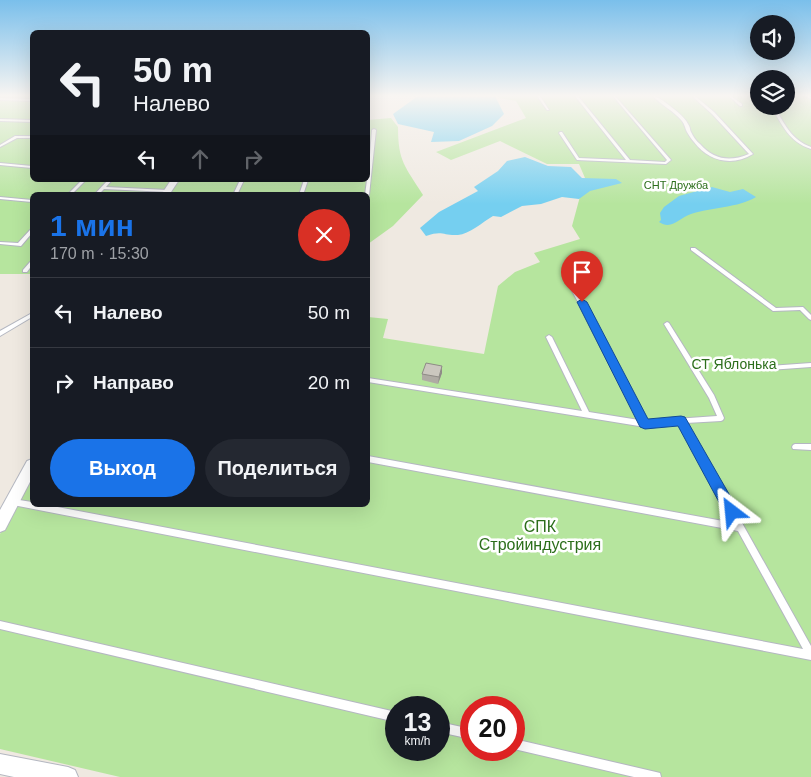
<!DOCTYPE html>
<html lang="ru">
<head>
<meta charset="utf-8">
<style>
  body { margin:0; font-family:Helvetica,sans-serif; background:#242831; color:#f1f3f6; height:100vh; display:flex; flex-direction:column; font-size:19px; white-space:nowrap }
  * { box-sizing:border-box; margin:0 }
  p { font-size:16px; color:#9ea1a6 }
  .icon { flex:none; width:28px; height:28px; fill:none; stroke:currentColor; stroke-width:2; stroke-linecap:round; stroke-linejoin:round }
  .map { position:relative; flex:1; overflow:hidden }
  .details { position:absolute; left:30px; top:192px; width:340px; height:315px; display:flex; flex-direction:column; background:#171b24; border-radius:8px; box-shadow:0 5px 20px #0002 }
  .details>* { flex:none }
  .banner { position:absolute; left:30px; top:30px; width:340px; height:152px; border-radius:8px; box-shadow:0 5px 20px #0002; background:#171b24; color:#f1f3f6; overflow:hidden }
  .buttons { position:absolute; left:750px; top:15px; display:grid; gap:10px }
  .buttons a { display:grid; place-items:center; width:45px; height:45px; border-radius:50%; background:#171b24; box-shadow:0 5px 20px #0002; font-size:25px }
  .speed { position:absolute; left:385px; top:696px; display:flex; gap:10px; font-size:25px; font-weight:700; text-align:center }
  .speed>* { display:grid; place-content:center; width:65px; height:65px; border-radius:50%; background:#171b24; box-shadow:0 5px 20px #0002; line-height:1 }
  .speed small { font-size:12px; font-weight:400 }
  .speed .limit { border:8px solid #d22; background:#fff; color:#111 }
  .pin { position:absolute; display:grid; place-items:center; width:42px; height:42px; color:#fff; margin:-51px -21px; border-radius:50% 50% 50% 0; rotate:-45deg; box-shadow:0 0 5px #0007 }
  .pin .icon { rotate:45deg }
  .me { position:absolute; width:55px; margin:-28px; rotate:331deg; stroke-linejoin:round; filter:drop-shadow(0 0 4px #0008) }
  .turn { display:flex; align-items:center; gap:18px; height:105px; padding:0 20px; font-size:22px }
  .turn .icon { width:65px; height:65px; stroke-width:2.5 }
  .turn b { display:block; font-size:35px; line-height:42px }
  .lanes { display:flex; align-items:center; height:48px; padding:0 20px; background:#0003; justify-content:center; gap:25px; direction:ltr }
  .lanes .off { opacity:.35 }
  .round { display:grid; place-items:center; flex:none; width:52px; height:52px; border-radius:26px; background:#242831 }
  .summary { display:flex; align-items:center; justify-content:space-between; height:85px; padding:0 20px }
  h1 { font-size:30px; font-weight:700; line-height:38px; color:#1a73e8 }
  .action { display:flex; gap:10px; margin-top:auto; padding:10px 20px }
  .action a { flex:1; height:58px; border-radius:30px; background:#1a73e8; color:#fff; font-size:20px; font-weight:700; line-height:58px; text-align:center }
  .action a+a { background:#242831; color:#f1f3f6 }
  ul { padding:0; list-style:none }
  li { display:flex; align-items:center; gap:15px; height:70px; padding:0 20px; border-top:1px solid #363941 }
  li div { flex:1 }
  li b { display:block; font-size:19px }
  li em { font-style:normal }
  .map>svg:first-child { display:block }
  .green { fill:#b6e59e; fill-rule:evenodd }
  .water { fill:#75cff0 }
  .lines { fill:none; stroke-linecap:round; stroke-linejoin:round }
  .service-casing { stroke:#b4b7c1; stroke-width:2 }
  .minor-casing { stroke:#b4b7c1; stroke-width:2 }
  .service { fill:#fff; fill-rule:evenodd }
  .minor { fill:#fff; fill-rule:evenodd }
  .wall { fill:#afaba4 }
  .shaded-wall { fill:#8e8b86 }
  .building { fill:#cbc7bf; stroke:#8e8b86 }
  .route { fill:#1a73e8; stroke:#114b97 }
  .labels { text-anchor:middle; stroke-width:5; stroke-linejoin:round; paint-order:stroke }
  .far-park-label { font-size:11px; fill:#2c6e1b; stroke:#fff }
  .park-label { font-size:14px; fill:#2c6e1b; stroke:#fff }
  .near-park-label { font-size:16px; fill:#2c6e1b; stroke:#fff }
</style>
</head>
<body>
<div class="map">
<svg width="811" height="777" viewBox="0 0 811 777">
  <rect width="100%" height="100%" fill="#efe9e1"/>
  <g class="green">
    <path d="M0,96H32V180H368V120L391,118L398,127C398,162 405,166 423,195L393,226L368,244V195H32V274H0Z"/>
    <path d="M498,96H759V106H786V96H811V777H120L0,749V534L32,472V505H368V317L388,319L383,338L484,354L498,286L515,272L540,262L534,253L580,239L572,226L585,178L579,164H547L500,141L451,160L436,152L526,118L516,101L500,98ZM396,708H439V750H396ZM471,708H514V750H471Z"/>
  </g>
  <g class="water">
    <path d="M418,96H495L504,114L492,126L459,141L431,142L434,132L398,124L393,114Z"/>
    <path d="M525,157L548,166L571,167L582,178L616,179L622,183L590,191L579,199L562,197L541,204L522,206L501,217L493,216C483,222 469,234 458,235C443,236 443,230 426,236L420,228L439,212L478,191L474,187L498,171L507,161Z"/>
    <path d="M712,187L730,192L743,189L756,197C738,208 712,207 691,214C680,217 672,231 659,222L661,220L660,213L664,207L679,196Z"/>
  </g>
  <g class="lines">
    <g class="service-casing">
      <g id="service">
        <path d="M537,96H540L549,110H547Z"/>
        <path d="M575,96H578L630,160L665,162L667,160L613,96H615L671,160L666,164L577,160L559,133L560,132H562L579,158L626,160Z"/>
        <path d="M653,96C658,97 662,100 666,103C674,109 684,116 688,124C691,129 689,127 691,132C693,136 696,141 700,144C714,160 730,162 749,154L712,114L692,96H695L714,112L753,154C732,167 708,161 694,142C691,139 689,135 687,132C685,128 685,125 682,121C674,111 661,105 653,96Z"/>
        <path d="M729,96H731L742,104V106H740Z"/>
        <path d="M805,96H809L811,97V99Z"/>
        <path d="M0,98L32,99V101L0,100Z"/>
        <path d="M771,106H774C784,123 791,140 811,147V149C789,142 782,125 771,106Z"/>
        <path d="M0,119L32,120V122L0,121Z"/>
        <path d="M374,129L376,130L369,195L368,196V195H365L367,180H368L372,130Z"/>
        <path d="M15,136H32V138H17L0,147V145Z"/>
        <path d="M0,163L32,166V168L0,165Z"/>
        <path d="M82,180H86L71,195H67Z"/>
        <path d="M108,180H112L106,187L168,190L170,191L168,192L104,189L98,195H94Z"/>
        <path d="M240,180H244L237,195H233Z"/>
        <path d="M304,180H308L303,195H299Z"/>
        <path d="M0,197L32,200V202L0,199Z"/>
        <path d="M30,230H32V233L21,246L0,244V242L18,243Z"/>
        <path d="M691,248H695L776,308L803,307L811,315V320L809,319L800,310L773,311L691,250Z"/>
        <path d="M30,262H32V265L27,272H23V270Z"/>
        <path d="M574,287L576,288C602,331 621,378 647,421L717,416L709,398L664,324L667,322L669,323L714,395L724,418L723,420L721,421L686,423L811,646V660L13,505L10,504L9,502L10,500L13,499L32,502V505H47L803,649L738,531L368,462V456L734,523L679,424L645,427L368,382V378L582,411L546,337L549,335L552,337L589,412L639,420C614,378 595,332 571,289Z"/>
        <path d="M32,313V317L0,336V331Z"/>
        <path d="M811,363V367L769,370L766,368L769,366Z"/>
        <path d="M795,444H811V450L793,449L792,447L793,445Z"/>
        <path d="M0,621L396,712V722L0,629Z"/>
        <path d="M439,722L471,729V739L439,732Z"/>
        <path d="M514,739L656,772L660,773L661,777H634L514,749Z"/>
      </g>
    </g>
    <g class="minor-casing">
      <g id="minor">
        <path d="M171,180H179L169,195H161Z"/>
        <path d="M32,459V478L5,530L0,532V510L27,461Z"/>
        <path d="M0,754L68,767L75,770L78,777H14L0,774Z"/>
      </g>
    </g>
    <use href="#service" class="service"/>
    <use href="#minor" class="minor"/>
  </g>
  <path class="wall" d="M442,366V373L438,384L422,380V374Z"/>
  <path class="shaded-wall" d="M442,366V373L438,384L439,377Z"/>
  <path class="building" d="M426,363L442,366L439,377L422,374Z"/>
  <linearGradient id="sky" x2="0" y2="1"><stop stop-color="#7abfeb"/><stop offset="0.47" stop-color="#f8f5f2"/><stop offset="1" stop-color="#f8f5f2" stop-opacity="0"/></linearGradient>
  <rect width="811" height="204" fill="url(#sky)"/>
  <path class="route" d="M582,299L587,302L648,419L681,416L685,417L737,508L739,512L737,517L732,519L727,517L678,426L645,429L640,427L577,302Z"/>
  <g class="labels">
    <g class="far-park-label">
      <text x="676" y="189">СНТ Дружба</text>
    </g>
    <g class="park-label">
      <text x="734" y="369">СТ Яблонька</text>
    </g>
    <g class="near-park-label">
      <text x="540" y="532">СПК<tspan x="540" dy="18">Стройиндустрия</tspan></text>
    </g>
  </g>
</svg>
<div class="buttons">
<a><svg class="icon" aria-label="sound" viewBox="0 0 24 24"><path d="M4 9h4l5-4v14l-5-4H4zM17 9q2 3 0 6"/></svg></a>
<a><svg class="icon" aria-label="layers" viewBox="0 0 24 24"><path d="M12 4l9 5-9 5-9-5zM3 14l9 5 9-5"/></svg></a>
</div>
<div class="speed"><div>13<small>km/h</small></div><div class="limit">20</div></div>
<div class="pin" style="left:582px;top:302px;background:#d93025"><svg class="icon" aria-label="arrive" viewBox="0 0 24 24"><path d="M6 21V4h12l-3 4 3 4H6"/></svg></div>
<svg class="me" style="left:732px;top:512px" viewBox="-20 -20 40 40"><path d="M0-17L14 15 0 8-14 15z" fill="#1a73e8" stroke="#fff" stroke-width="4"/></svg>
<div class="banner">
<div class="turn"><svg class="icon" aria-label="left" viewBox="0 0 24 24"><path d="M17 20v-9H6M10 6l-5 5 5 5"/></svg><div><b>50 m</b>Налево</div></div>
<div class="lanes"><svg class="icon" aria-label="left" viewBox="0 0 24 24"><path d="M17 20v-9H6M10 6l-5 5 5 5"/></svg><svg class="icon off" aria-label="ahead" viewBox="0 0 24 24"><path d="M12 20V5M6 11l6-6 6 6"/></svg><svg class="icon off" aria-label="right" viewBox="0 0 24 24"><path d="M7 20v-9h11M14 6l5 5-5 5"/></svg></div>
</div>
<section class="details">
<div class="summary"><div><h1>1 мин</h1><p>170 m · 15:30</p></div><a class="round" style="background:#d93025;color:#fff"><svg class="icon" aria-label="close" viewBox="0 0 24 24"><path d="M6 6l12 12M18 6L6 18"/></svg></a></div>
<ul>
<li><svg class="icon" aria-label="left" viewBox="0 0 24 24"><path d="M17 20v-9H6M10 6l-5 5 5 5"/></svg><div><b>Налево</b></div><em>50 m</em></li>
<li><svg class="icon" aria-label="right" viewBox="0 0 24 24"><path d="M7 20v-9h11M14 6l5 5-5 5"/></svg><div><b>Направо</b></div><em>20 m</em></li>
</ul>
<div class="action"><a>Выход</a><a>Поделиться</a></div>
</section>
</div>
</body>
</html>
